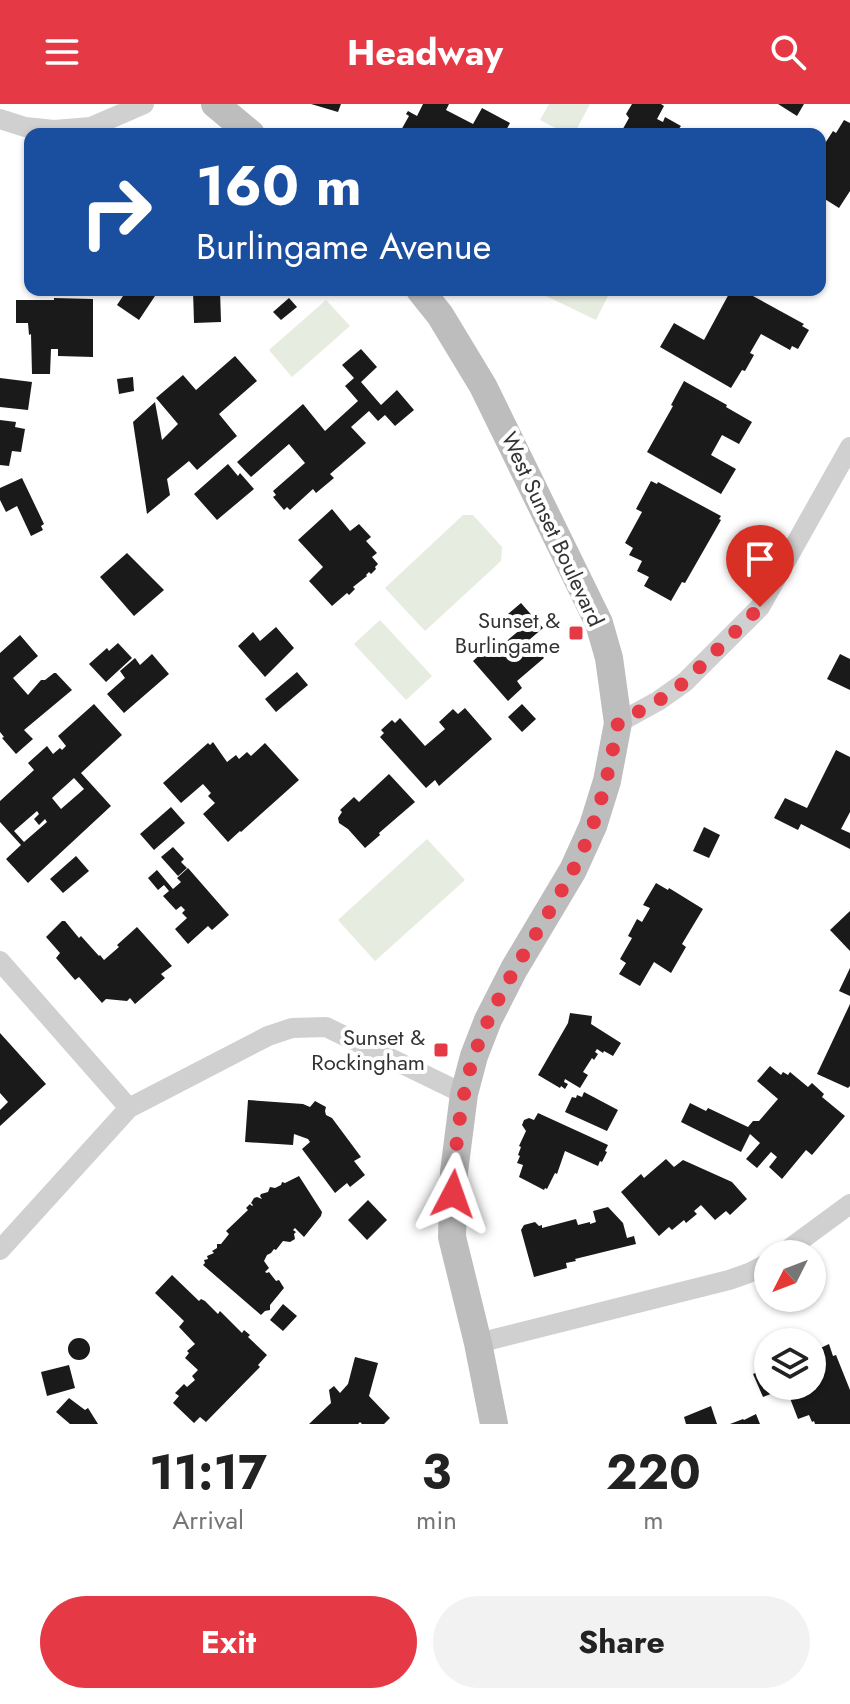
<!DOCTYPE html>
<html lang="en">
<head>
<meta charset="utf-8">
<style>
  body { margin:0; font-family:Jost,sans-serif; background:#f2f2f2; color:#222; height:100vh; display:flex; flex-direction:column; font-size:30px; white-space:nowrap }
  * { box-sizing:border-box; margin:0 }
  p { font-size:26px; color:#767676 }
  .icon { flex:none; width:44px; height:44px; fill:none; stroke:currentColor; stroke-width:2; stroke-linecap:round; stroke-linejoin:round }
  .map { position:relative; height:1320px; overflow:hidden }
  .sheet { display:flex; flex-direction:column; background:#fff; flex:1 }
  .sheet>* { flex:none }
  .top-card { position:absolute; left:24px; top:24px; width:802px; height:168px; border-radius:16px; box-shadow:0 2px 6px #0004; background:#1a4fa0; color:#fff; overflow:hidden }
  .needle { width:52px; rotate:228deg }
  .fabs { position:absolute; left:754px; top:1136px; display:grid; gap:16px }
  .fabs a { display:grid; place-items:center; width:72px; height:72px; border-radius:50%; background:#fff; box-shadow:0 2px 6px #0004; font-size:40px }
  .pin { position:absolute; display:grid; place-items:center; width:68px; height:68px; color:#fff; margin:-82px -34px; border-radius:50% 50% 50% 0; rotate:-45deg; box-shadow:0 0 8px #0007 }
  .pin .icon { rotate:45deg }
  .me { position:absolute; width:88px; margin:-44px; rotate:4deg; stroke-linejoin:round; filter:drop-shadow(0 0 6px #0008) }
  .turn { display:flex; align-items:center; gap:28px; height:168px; padding:0 40px; font-size:36px }
  .turn .icon { width:104px; height:104px; stroke-width:2.5 }
  .turn b { display:block; font-size:56px; line-height:68px }
  .eta { display:flex; justify-content:space-evenly; align-items:center; height:136px; text-align:center }
  .eta b { font-size:48px; font-weight:700; line-height:56px }
  .action { display:flex; gap:16px; margin-top:auto; padding:16px 40px }
  .action a { flex:1; height:92px; border-radius:48px; background:#e63946; color:#fff; font-size:32px; font-weight:700; line-height:92px; text-align:center }
  .action a+a { background:#f2f2f2; color:#222 }
  header { display:flex; justify-content:space-between; align-items:center; height:104px; padding:0 40px; background:#e63946; color:#fff; font-size:36px; font-weight:700 }
  .map>svg:first-child { display:block }
  .green { fill:#e6ecdf }
  .building { fill:#1a1a1a; fill-rule:evenodd }
  .lines { fill:none; stroke-linecap:round; stroke-linejoin:round }
  .minor { stroke:#d0d0d0; stroke-width:20 }
  .secondary { stroke:#bdbdbd; stroke-width:28 }
  .route { stroke:#e63946; stroke-width:14; stroke-dasharray:0 25.2 }
  .poi-dot { fill:#e63946; stroke:#fff; stroke-width:3 }
  .labels { text-anchor:middle; stroke-width:8; stroke-linejoin:round; paint-order:stroke }
  .street-label { font-size:22px; fill:#333; stroke:#fff }
  .poi-label { font-size:22px; fill:#333; stroke:#fff; text-anchor:end }
</style>
</head>
<body>
<header><svg class="icon" aria-label="menu" viewBox="0 0 24 24"><path d="M4 6h16M4 12h16M4 18h16"/></svg>Headway<svg class="icon" aria-label="search" viewBox="0 0 24 24"><circle cx="10" cy="10" r="6"/><path d="M15 15l6 6"/></svg></header>
<div class="map">
<svg width="850" height="1320" viewBox="0 0 850 1320">
  <rect width="100%" height="100%" fill="#fff"/>
  <g class="green">
    <path d="M549,0H590L574,30H567L540,16Z"/>
    <path d="M547,186H611L596,216L544,191Z"/>
    <path d="M326,196L350,222L292,273L269,246Z"/>
    <path d="M463,411H473L502,443L501,457L425,527L385,484Z"/>
    <path d="M380,516L432,572L406,596L354,540Z"/>
    <path d="M427,735L465,776L375,857L338,816Z"/>
  </g>
  <g class="building">
    <path d="M311,0H341L338,8Z"/>
    <path d="M423,0H449L446,6L473,20L482,4L510,19L504,30H404L400,28L409,12L406,10L408,7L417,12Z"/>
    <path d="M632,0H661L664,2L657,15L663,18L665,13L681,22L678,26L685,30H620L629,14L626,10Z"/>
    <path d="M778,0H804L797,12Z"/>
    <path d="M844,16L850,19V87L839,104L820,92V47L833,27L836,29Z"/>
    <path d="M127,186H159L139,216L117,201Z"/>
    <path d="M193,186H220L221,218L194,219Z"/>
    <path d="M731,186H742L804,220L802,222L809,226L798,245L792,242L790,246L761,230L750,249L754,251L745,267L742,266L731,284L660,243L674,219L704,236Z"/>
    <path d="M54,194L93,195V253L58,252V245H51L50,270H32L31,230L29,231L28,219H16V196H54Z"/>
    <path d="M289,194L297,203L281,216L273,208Z"/>
    <path d="M361,245L377,263L361,278L381,301L397,286L414,306L395,322L385,311L378,317L369,307L351,323L366,339L330,370L334,374L316,389L313,385L290,406L287,403L284,406L273,393L276,391L273,387L305,359L289,340L251,373L237,358L303,300L325,327L358,297L345,282L354,274L342,261Z"/>
    <path d="M235,252L257,277L219,310L237,332L197,366L189,357L167,375L170,391L147,410L133,318L155,298L162,336L178,320L156,294L183,271L196,286Z"/>
    <path d="M133,273L134,287L119,290L117,275Z"/>
    <path d="M0,274L32,278L28,306L0,303Z"/>
    <path d="M684,277L727,301L726,303L752,318L739,340L722,331L711,351L736,365L721,390L647,348L673,302L671,301Z"/>
    <path d="M0,316L16,318L15,323L25,325L21,348L12,347L9,362L0,361Z"/>
    <path d="M228,360L238,372L240,369L254,385L217,416L194,390Z"/>
    <path d="M22,374L44,420L41,422L43,426L31,432L17,402L6,408L0,396V384Z"/>
    <path d="M651,377L657,380L658,378L721,412L719,415L721,416L685,479L682,478L671,497L644,482L649,473L637,467L642,457L629,451L633,444L625,439L642,408L636,405Z"/>
    <path d="M332,405L350,427L359,420L371,433L366,437L377,449L372,453L378,460L375,463L376,465L371,470L369,468L366,471L367,472L353,483L355,485L349,491L347,489L332,502L309,477L323,463L298,436Z"/>
    <path d="M127,449L164,486L134,512L100,473Z"/>
    <path d="M521,499L543,524L529,536L544,554L517,577L522,584L508,597L473,557L486,545L491,550L521,525L508,510Z"/>
    <path d="M276,523L294,544L265,573L238,542L253,528L260,537Z"/>
    <path d="M20,531L38,552L13,574L28,591L41,576H45L54,569H56L72,586L24,626L33,635L16,650L2,634L4,633L0,628V549Z"/>
    <path d="M118,539L132,554L106,578L89,560L107,544L109,547Z"/>
    <path d="M152,550L169,570L124,609L107,590L125,574L120,567L135,554L140,561Z"/>
    <path d="M840,550L850,555V586L827,575Z"/>
    <path d="M297,568L308,581L276,608L265,595Z"/>
    <path d="M94,600L122,631L81,669L111,702L28,779L6,755L21,741L0,718V697L34,666L28,659L47,642L53,650L60,644L62,646L66,642L58,632ZM74,674L84,685L61,705L52,694ZM37,707L39,710L34,715L39,721L45,715L47,718L24,738L14,727Z"/>
    <path d="M522,600L536,615L522,628L508,613Z"/>
    <path d="M465,604L492,635L439,682L435,676L426,684L380,633L384,629L381,626L392,616L395,619L400,614L425,642L445,625L439,618L453,605L458,610Z"/>
    <path d="M213,638L227,658L236,651L239,655L247,648L251,652L265,639L299,676L241,728L240,727L228,738L203,710L215,699L208,692L211,689L203,680L181,699L163,679L208,639L210,641Z"/>
    <path d="M836,646L850,653V708L841,725L850,729V745L801,720L798,726L774,714L785,694L807,704Z"/>
    <path d="M389,670L415,698L379,729L380,731L365,744L348,725L339,719L338,714L342,708L340,706L354,693L359,698Z"/>
    <path d="M171,703L185,719L154,746L140,730Z"/>
    <path d="M704,723L720,731L709,754L693,747Z"/>
    <path d="M173,743L184,755L181,758L187,764L178,772L161,753Z"/>
    <path d="M76,752L89,767L63,789L50,775Z"/>
    <path d="M188,764L229,811L212,826L208,822L188,840L175,825L187,814L182,809L185,806L181,802L176,806L163,792L169,787L164,781L158,786L148,774L157,766L173,785L181,778L177,774Z"/>
    <path d="M656,779L668,786L669,784L703,805L682,840L686,843L671,869L654,858L640,882L619,870L626,859L620,855L632,834L628,832L637,815L642,818L650,804L643,801Z"/>
    <path d="M850,807V847L830,826Z"/>
    <path d="M62,817H65L79,834L81,832L99,852L100,851L104,856L119,843L117,841L137,823L172,862L161,870L165,874L135,900L130,894L127,897L106,895L102,899L79,873L75,876L56,854L60,849L46,833Z"/>
    <path d="M850,864V892L839,887Z"/>
    <path d="M850,900V982L848,984L817,970Z"/>
    <path d="M570,909L592,912L591,920L621,939L613,952L604,947L603,949L597,945L595,948L598,950L594,956L592,954L583,968L588,971L580,984L565,975L564,978L568,980L565,985L561,982L560,984L538,971L568,919Z"/>
    <path d="M0,929L46,980L0,1022V1006L8,998L0,989Z"/>
    <path d="M770,962L781,971L783,968L788,971L790,968L808,983L812,979L824,990L822,993L845,1012L812,1051L806,1046L782,1075L769,1063L777,1053L771,1048L757,1064L746,1055L760,1039L750,1030L741,1048L681,1018L690,999L706,1007L708,1004L748,1023L753,1017H759L778,995L757,977Z"/>
    <path d="M584,988L618,1006L607,1027L565,1008L572,993L576,994L577,991L582,993Z"/>
    <path d="M248,996L303,1000L310,1003L315,997L326,1003L325,1007L326,1011L332,1014L361,1053L354,1057L365,1071L350,1083L347,1079L335,1089L302,1045L310,1038L308,1035L294,1030L293,1041L245,1038Z"/>
    <path d="M538,1009L608,1041L605,1047L607,1048L602,1058L600,1057L598,1062L565,1047L557,1070L555,1069L547,1085L545,1084L544,1086L519,1073L523,1061L517,1059L520,1052L518,1051L521,1043L519,1042L526,1027L522,1021L524,1016L529,1014L534,1016Z"/>
    <path d="M666,1055L674,1063L683,1056L732,1078L747,1095L730,1111L726,1107L715,1116L701,1101L694,1107L697,1110L686,1119L684,1116L672,1126L669,1123L659,1132L621,1088L641,1070L644,1074Z"/>
    <path d="M299,1072L322,1108L321,1112L304,1133L295,1124L293,1126L296,1128L294,1130L295,1135L290,1138L283,1137L276,1146L274,1145L271,1149L267,1151L264,1157L269,1164L265,1168L267,1169L269,1168L276,1177L279,1176L284,1184L270,1201V1206L265,1207L261,1211L203,1161L205,1159L204,1156L208,1155L207,1152L214,1149L212,1147L217,1144V1140H221L229,1130L226,1127L248,1106L246,1104L250,1100L252,1102L253,1101L251,1099L254,1094L257,1093L262,1095L260,1092L261,1090L268,1088L270,1083L275,1084L281,1081L282,1078L285,1079Z"/>
    <path d="M368,1096L387,1116L367,1136L348,1116Z"/>
    <path d="M608,1103L623,1119L627,1134L634,1132L636,1140L575,1155L576,1157L566,1159L567,1164L534,1173L521,1126L524,1121L535,1118L539,1122L542,1121V1124L576,1115L578,1121L590,1118V1120L596,1118L593,1107Z"/>
    <path d="M172,1171L199,1197L201,1195L205,1197L218,1210L220,1207L242,1229L244,1226L250,1231L248,1233L267,1251L258,1261L260,1263L206,1318L200,1313L194,1319L173,1299L179,1292L175,1289L184,1280L187,1283L195,1276L192,1272L198,1266L185,1254L189,1249L187,1247L195,1240L179,1223L184,1217L155,1189Z"/>
    <path d="M283,1200L297,1212L283,1227L270,1216Z"/>
    <circle cx="79" cy="1245" r="11"/>
    <path d="M829,1240L833,1252L836,1251L850,1286V1320H815L814,1317L812,1318L809,1311L798,1315L786,1284L763,1293L753,1270L768,1264V1282H812V1270L821,1266L814,1247Z"/>
    <path d="M355,1253L378,1259L369,1292L390,1314L384,1320H362L360,1318L358,1320H309L331,1299L329,1286L334,1282L340,1289L348,1280Z"/>
    <path d="M69,1261L75,1284L47,1292L41,1268Z"/>
    <path d="M69,1294L85,1306L88,1304L98,1320H70L56,1308Z"/>
    <path d="M711,1302L717,1320H686L684,1313Z"/>
    <path d="M756,1310L760,1320H730L743,1315L744,1316Z"/>
  </g>
  <g class="lines">
    <g class="minor">
      <path d="M0,15L25,23L54,26L91,23L144,0"/>
      <path d="M618,619L658,597L685,578L760,503L850,343"/>
      <path d="M0,857L129,1004"/>
      <path d="M0,1146L129,1004L268,932L292,924L326,923L464,990"/>
      <path d="M782,1150L850,1100"/>
      <path d="M478,1239L729,1176L749,1169L768,1159"/>
    </g>
    <g class="secondary">
      <path d="M215,0L251,30"/>
      <path d="M420,186L440,211L483,282L599,519L609,554L618,619L607,677L593,722L573,766L514,865L488,916L474,952L464,990L454,1068L452,1133L478,1239L494,1320"/>
    </g>
  </g>
  <g class="lines">
    <path class="route" d="M453,1090C455,1045 460,995 474,952C497,884 541,827 574,764C599,716 608,672 618,619L658,597L685,578L760,503"/>
  </g>
  <g class="poi-dot">
    <rect x="568" y="521" width="16" height="16" rx="4"/>
    <rect x="433" y="938" width="16" height="16" rx="4"/>
  </g>
  <g class="labels">
    <g class="street-label">
      <text transform="translate(553 425) rotate(65)" y="8">West Sunset Boulevard</text>
    </g>
    <g class="poi-label">
      <text x="560" y="524">Sunset &amp;<tspan x="560" dy="25">Burlingame</tspan></text>
      <text x="425" y="941">Sunset &amp;<tspan x="425" dy="25">Rockingham</tspan></text>
    </g>
  </g>
</svg>
<div class="fabs">
<a><svg class="needle" viewBox="-14 -14 28 28"><path d="M0-13l5 13h-10z" fill="#e53935"/><path d="M0 13l5-13h-10z" fill="#767676"/></svg></a>
<a><svg class="icon" aria-label="layers" viewBox="0 0 24 24"><path d="M12 4l9 5-9 5-9-5zM3 14l9 5 9-5"/></svg></a>
</div>
<div class="pin" style="left:760px;top:503px;background:#d93025"><svg class="icon" aria-label="arrive" viewBox="0 0 24 24"><path d="M6 21V4h12l-3 4 3 4H6"/></svg></div>
<svg class="me" style="left:453px;top:1090px" viewBox="-20 -20 40 40"><path d="M0-17L14 15 0 8-14 15z" fill="#e63946" stroke="#fff" stroke-width="4"/></svg>
<div class="top-card">
<div class="turn"><svg class="icon" aria-label="right" viewBox="0 0 24 24"><path d="M7 20v-9h11M14 6l5 5-5 5"/></svg><div><b>160 m</b>Burlingame Avenue</div></div>
</div>
</div>
<section class="sheet">
<div class="eta">
<div><b>11:17</b><p>Arrival</p></div>
<div><b>3</b><p>min</p></div>
<div><b>220</b><p>m</p></div>
</div>
<div class="action"><a>Exit</a><a>Share</a></div>
</section>
</body>
</html>
